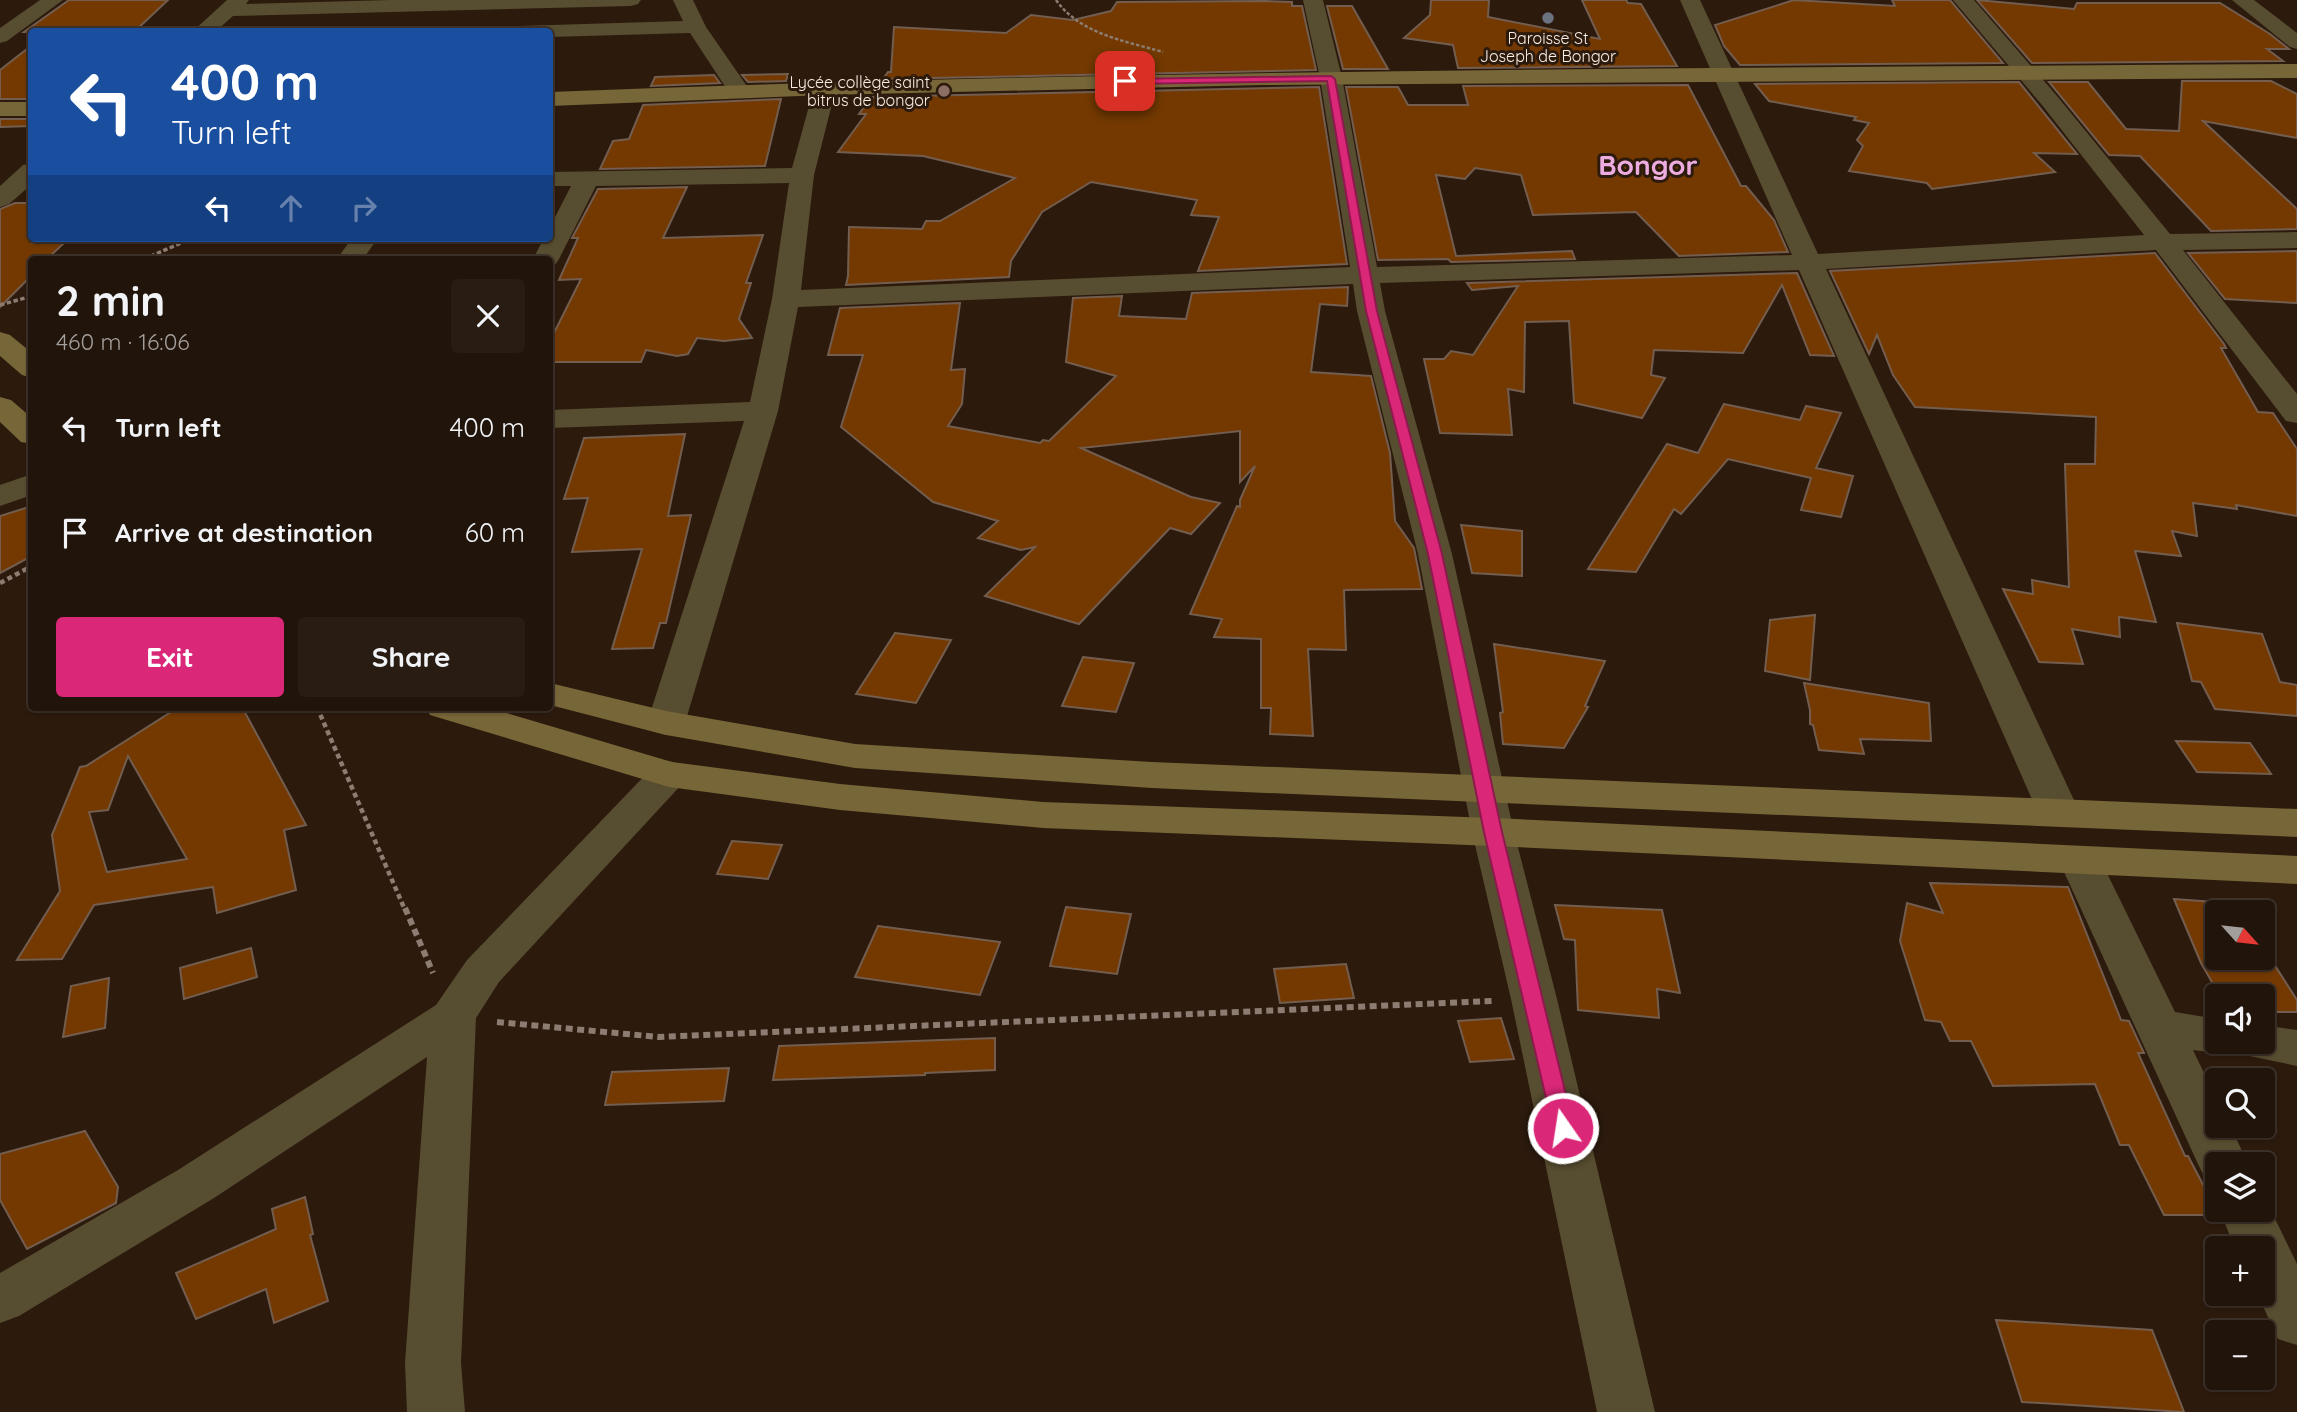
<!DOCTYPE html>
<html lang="en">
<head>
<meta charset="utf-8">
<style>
  body { margin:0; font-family:Quicksand,sans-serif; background:#291d13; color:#f1f3f6; height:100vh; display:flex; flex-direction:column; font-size:26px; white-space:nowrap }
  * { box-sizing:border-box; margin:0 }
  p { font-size:23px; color:#a29e9c }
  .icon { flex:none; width:38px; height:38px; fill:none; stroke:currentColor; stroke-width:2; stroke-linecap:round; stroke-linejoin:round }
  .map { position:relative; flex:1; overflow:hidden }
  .drawer { position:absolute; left:28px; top:256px; width:525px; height:455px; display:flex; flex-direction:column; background:#21140a; border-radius:7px; box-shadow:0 2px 5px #0004,0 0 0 2px #3e332b }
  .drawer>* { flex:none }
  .hud { position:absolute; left:28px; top:28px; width:525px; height:214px; border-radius:7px; box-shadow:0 2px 5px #0004,0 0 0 2px #3e332b; background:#1a4fa0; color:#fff; overflow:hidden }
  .needle { width:46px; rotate:117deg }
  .controls { position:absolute; left:2205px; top:900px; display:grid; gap:14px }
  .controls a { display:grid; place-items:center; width:70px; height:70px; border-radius:7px; background:#21140a; box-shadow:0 2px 5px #0004,0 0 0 2px #3e332b; font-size:35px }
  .pin { position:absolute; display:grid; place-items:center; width:60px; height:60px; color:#fff; margin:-30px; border-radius:14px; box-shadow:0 4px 10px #0006 }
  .me { position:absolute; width:77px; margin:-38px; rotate:347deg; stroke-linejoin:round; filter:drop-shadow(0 0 5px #0008) }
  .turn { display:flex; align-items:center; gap:24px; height:147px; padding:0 28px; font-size:32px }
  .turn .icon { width:91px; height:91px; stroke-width:2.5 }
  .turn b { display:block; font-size:49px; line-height:60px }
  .lanes { display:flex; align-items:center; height:66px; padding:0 28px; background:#0003; justify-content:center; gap:35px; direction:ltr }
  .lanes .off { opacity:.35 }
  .round { display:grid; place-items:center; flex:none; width:74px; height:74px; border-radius:7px; background:#291d13 }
  .overview { display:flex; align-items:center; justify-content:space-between; height:119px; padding:0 28px }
  h1 { font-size:42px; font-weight:700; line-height:52px }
  .primary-button { display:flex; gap:14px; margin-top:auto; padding:14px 28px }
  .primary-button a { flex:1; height:80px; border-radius:7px; background:#db2777; color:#fff; font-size:28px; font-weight:700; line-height:80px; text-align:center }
  .primary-button a+a { background:#291d13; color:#f1f3f6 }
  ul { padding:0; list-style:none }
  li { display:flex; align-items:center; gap:21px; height:105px; padding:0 28px }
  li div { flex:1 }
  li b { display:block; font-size:26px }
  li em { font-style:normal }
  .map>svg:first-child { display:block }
  .building { fill:#733901; stroke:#735d4f; stroke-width:2; fill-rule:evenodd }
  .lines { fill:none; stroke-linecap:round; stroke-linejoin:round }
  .path-far3 { stroke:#8c7c71; stroke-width:2.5; stroke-dasharray:3.5 2; stroke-linecap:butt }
  .path-far2 { stroke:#8c7c71; stroke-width:3.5; stroke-dasharray:4.5 2.5; stroke-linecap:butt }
  .path-far1 { stroke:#8c7c71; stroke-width:4.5; stroke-dasharray:5 3.5; stroke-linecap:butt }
  .path { stroke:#8c7c71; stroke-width:6; stroke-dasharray:7 4.5; stroke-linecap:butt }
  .street { fill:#574d30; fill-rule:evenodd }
  .secondary { fill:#776637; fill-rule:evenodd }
  .route { fill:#db2777; stroke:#8e194d; stroke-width:2 }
  .worship-dot { fill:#6b7280; stroke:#2c1a0d; stroke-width:2.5 }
  .education-dot { fill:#8d6e63; stroke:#2c1a0d; stroke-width:2.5 }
  .labels { text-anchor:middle; stroke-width:6; stroke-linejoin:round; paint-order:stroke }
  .far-poi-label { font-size:16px; fill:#fbeee5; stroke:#2c1a0d }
  .far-town-label { font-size:28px; font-weight:bold; fill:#ecace0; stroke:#2c1a0d }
</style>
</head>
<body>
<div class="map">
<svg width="2297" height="1412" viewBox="0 0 2297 1412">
  <rect width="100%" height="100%" fill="#2c1a0d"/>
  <g class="building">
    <path d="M69,0H168L134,32H24Z"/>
    <path d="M1431,0H1489L1488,17L1600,39L1582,0H1626L1628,3L1641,4L1677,66L1458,68L1453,45L1404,38L1430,15Z"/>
    <path d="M1794,0L1895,6L1892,0H1950L2003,63L1740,65L1724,46L1715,25Z"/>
    <path d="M1977,0L2074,9L2077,3H2220L2270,34L2289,49H2267L2283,61L2032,63Z"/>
    <path d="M1266,1L1292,2V6H1302L1316,70L883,79L888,72H891L894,27L1006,33L1031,15L1073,20L1111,11L1117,2Z"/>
    <path d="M1327,6H1352L1388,69H1343Z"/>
    <path d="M32,45V99H0V70Z"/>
    <path d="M788,74L786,81L748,82L742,75Z"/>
    <path d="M714,75L720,83L651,86L655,77Z"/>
    <path d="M2182,81H2271L2297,94V138L2203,121L2297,209V229L2211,231L2140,156L2109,155L2049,82H2088L2126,129L2179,131Z"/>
    <path d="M2019,82L2077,154L2034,153L2055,172L1932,189L1927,183L1849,171L1863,146L1857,140L1869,123L1854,120L1856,117L1769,101L1755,84Z"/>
    <path d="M1688,85L1741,186H1746L1774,220L1788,252L1679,256L1636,212L1533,215L1521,175L1475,168L1465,179L1436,175L1456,256L1572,251L1575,259L1451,262L1448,259L1378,260L1346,87H1398L1408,105H1468L1463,86Z"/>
    <path d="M1319,87L1347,264L1198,271L1219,217L1191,215L1197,200L1091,182L1042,212L1011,261L1009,277L846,285L848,276L849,227L922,229L926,221H940L1015,178L923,156L838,152L866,114H859L871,97Z"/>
    <path d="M781,99L765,166L600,169L613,141L629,139L643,105Z"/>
    <path d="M0,119H32V126L0,127Z"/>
    <path d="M687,187L663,238L763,235L746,283H751L739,319L752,338L724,341L697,338L688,354L677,356L646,350L641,362H550V341L581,279L559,280L578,238H572L598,189Z"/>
    <path d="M15,203H32V243H64L47,259H32V275L0,307V209Z"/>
    <path d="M2297,251V303L2225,299L2188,253Z"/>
    <path d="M2155,253L2224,344L2226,348H2221L2258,412L2273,413L2297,449V516L2236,505L2237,509L2193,503L2197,536L2172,531L2181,556L2135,551L2156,622L2119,617L2120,637L2072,629L2083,664L2039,662L2003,589L2033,594L2032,580L2069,587L2065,464H2095L2096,417L1915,407L1893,375L1877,335L1869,354L1830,271Z"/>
    <path d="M1797,273L1834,356L1810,355L1782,285L1743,353L1654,350L1651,375L1665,378L1642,418L1574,403L1569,321L1525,322L1524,392L1508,389L1512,435L1440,433L1424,359H1444L1451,351L1473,355L1518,286L1472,290L1467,283Z"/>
    <path d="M1348,287L1347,306L1320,304L1311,372L1371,376L1390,453L1395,521L1414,548L1422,589L1344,590L1346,650L1308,649L1313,736L1270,734L1271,708H1261V639L1214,637L1222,619L1190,614L1237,506L1240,507V500L1255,466L1240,482V431L1081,448L1191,497L1220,503L1191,534L1170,528L1079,624L985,596L1035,547L1021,550L978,538L998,521L933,502L841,427L863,355H828L840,308L960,303L951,370L965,369L962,404L948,426L1040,443L1043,440L1049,441L1116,376L1066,362L1073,298L1122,296L1119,316L1186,319L1192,293Z"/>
    <path d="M1724,404L1800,420L1806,406L1841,413L1816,468L1853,476L1841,517L1801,510L1811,478L1728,459L1681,514L1674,509L1636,572L1588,569L1667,444L1698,453Z"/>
    <path d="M685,434L668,516L691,515L666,623H660L653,648L612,649L642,549L572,552L588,498L564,499L584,438Z"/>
    <path d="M32,506V556L0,573V516Z"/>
    <path d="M1461,525L1522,531V576L1472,573Z"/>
    <path d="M1815,615L1810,680L1765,671L1770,620Z"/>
    <path d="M2177,623L2262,634L2280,682L2297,685V716L2215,709L2201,682L2192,681Z"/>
    <path d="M895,633L951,640L916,703L856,694Z"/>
    <path d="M1494,644L1605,661L1585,706L1588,707L1564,748L1503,744L1500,713L1503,712Z"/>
    <path d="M1083,657L1134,663L1116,712L1062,706Z"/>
    <path d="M1804,683L1929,703L1931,741L1860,739L1864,754L1819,750L1813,725L1810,724V710Z"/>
    <path d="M179,707H242L306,825L284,830L296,890L217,913L213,887L94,905L62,959L17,960L60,891L52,835L80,767L86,766ZM128,756L187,859L107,872L89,812L108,810Z"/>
    <path d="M2176,741L2250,743L2271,774L2197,772Z"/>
    <path d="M732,841L782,845L768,879L717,874Z"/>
    <path d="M1930,883L2068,887L2121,1020L2129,1021L2144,1053H2138L2185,1156H2188L2219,1215H2164L2129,1145H2120L2095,1084L1993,1086L1971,1041H1950L1941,1022L1925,1020L1900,941L1907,903L1943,913Z"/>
    <path d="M2174,899L2215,902L2217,906L2238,909L2239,912H2217V957H2263V947L2297,1000V1012H2263V996H2220L2201,963Z"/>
    <path d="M1555,905L1662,910L1680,993L1657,989L1659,1018L1578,1010L1575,940L1564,939Z"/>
    <path d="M1066,907L1131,914L1117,974L1050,966Z"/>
    <path d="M878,926L1000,942L980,995L855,977Z"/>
    <path d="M251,948L257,977L184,999L180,968Z"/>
    <path d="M1346,964L1354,998L1280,1003L1274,969Z"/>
    <path d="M109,978L105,1028L63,1037L71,986Z"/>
    <path d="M1501,1018L1514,1059L1470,1062L1458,1021Z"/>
    <path d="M995,1038V1070L925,1073V1075L773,1080L779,1046Z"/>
    <path d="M729,1068L724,1101L605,1105L612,1072Z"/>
    <path d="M85,1131L118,1187L116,1203L27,1249L0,1200V1154Z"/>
    <path d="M305,1197L313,1234L310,1235L328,1301L274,1323L266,1289L196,1319L176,1273L276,1229L272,1209Z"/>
    <path d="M1996,1320L2152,1330L2184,1412L2022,1402Z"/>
  </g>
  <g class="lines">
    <path class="path-far3" d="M1056,0C1080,34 1125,41 1163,52"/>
    <g class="path-far2">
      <path d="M144,259L193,238"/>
      <path d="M0,305L32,296"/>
    </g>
    <g class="path-far1">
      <path d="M0,583L32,566"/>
      <path d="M317,707L405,910"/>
    </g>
    <g class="path">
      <path d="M405,908L433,973"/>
      <path d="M497,1022L659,1037L1492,1001"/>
    </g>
    <g class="street">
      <path d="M40,0H63L7,41L0,43V28Z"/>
      <path d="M227,0H249L246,4L390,0H641L638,4L631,6L233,16L215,32H192Z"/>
      <path d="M673,0H693L706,27L751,92L748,97H732L690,33L550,37V32H509L519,26L683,21Z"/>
      <path d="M1303,0H1323L1342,78L1377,267L1792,255L1680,0H1700L1818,254L2144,235L2042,105L1953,0H1974L2057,96L2170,234L2297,232V248L2183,250L2297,394V423L2286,421L2156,250L1826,269L2080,813L2074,822L2059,826L2044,822L2038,813L1799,270L1380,283L1385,311L1452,554L1514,832L1557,999L1655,1412H1597L1511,999L1472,832L1418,554L1357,311L1353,284L798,307L778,411L685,723L680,731L666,735L652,731L647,723L744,421L550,428V410L750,402L772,299L789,183L596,186L559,259L555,265L550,266V259H533L544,238H550V227L571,186H550V172L792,168L814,88L817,83H833L836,88L814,175L801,290L1350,267L1320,78Z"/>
      <path d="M2232,0H2254L2297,33V49L2290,47Z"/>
      <path d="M32,163V184L9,204L0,207V186L23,165Z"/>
      <path d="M352,238H378L363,259H337Z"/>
      <path d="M32,474V495L0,506V485Z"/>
      <path d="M669,761L683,765L689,774L683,783L499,982L476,1018L461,1363L465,1412H407L405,1363L427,1057L214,1198L19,1316L0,1323V1273L178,1170L436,1005L467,960L655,765Z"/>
      <path d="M2080,847L2095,851L2101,861L2175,1012L2217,1019V1041H2263V1025L2297,1030V1066L2235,1053L2233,1049L2217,1053L2193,1050L2217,1100V1125H2230L2248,1164H2217V1182L2205,1178L2198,1164L2059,861L2065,851Z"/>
      <path d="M2263,1194L2297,1264V1345L2278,1339L2257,1293H2263V1248H2235L2219,1209H2263Z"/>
    </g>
    <g class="secondary">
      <path d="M2297,64V78L1262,85L825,95L550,106V92C1132,69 1714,68 2297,64Z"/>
      <rect x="0" y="102" width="32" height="14"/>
      <path d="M0,332L10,335L32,353V378L22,375L0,356Z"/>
      <path d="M0,397L11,400L32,418V444L21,442L0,422Z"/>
      <path d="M550,683L666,711L855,744L1152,762L2297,809V837L1152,788L855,768L666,735L550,705Z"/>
      <path d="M425,707H486L672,762L840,784L1043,802L1493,818L2297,856V884L1493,846L1043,828L840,810L669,787L430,715Z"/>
    </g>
  </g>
  <path class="route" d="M1331,76L1335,79L1377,311L1442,554L1502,832L1574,1128L1571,1134L1563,1136L1556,1134L1553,1128L1484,832L1428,554L1366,311L1327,81L1125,84L1121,81L1125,79Z"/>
  <circle class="worship-dot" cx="1548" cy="18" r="7"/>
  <circle class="education-dot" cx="944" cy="91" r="7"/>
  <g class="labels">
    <g class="far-poi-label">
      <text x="1548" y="44">Paroisse St<tspan x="1548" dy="18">Joseph de Bongor</tspan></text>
      <text x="930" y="88" text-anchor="end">Lycée collège saint<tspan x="930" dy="18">bitrus de bongor</tspan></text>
    </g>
    <g class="far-town-label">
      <text x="1648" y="175">Bongor</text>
    </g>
  </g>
</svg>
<div class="controls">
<a><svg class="needle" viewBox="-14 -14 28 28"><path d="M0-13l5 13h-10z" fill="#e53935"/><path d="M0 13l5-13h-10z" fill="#a29e9c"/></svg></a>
<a><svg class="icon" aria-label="sound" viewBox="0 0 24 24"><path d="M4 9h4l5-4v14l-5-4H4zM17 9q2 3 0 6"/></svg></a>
<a><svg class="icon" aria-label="search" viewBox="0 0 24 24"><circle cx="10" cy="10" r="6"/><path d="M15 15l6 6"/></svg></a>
<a><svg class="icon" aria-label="layers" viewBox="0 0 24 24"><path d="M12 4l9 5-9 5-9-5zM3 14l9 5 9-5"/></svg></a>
<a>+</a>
<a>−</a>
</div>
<div class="pin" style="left:1125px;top:81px;background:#d93025"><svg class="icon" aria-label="arrive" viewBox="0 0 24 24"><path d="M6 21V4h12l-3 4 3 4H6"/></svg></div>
<svg class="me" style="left:1563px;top:1128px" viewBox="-20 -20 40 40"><circle r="17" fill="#db2777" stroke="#fff" stroke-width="3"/><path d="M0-11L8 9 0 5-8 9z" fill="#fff"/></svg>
<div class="hud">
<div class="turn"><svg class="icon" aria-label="left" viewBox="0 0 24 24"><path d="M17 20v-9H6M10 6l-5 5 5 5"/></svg><div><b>400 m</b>Turn left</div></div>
<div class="lanes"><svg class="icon" aria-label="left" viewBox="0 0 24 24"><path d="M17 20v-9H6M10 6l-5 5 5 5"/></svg><svg class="icon off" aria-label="ahead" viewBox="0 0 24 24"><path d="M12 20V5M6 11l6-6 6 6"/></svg><svg class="icon off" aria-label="right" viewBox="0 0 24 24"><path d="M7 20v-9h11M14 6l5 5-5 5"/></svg></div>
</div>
<section class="drawer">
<div class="overview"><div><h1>2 min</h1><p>460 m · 16:06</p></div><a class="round"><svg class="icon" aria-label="close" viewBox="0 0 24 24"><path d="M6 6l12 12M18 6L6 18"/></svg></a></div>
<ul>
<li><svg class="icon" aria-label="left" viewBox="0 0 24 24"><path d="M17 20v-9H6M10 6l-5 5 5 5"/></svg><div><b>Turn left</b></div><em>400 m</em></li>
<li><svg class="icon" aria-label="arrive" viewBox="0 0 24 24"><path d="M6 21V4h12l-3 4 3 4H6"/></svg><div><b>Arrive at destination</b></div><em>60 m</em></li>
</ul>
<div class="primary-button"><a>Exit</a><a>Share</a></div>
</section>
</div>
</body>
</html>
